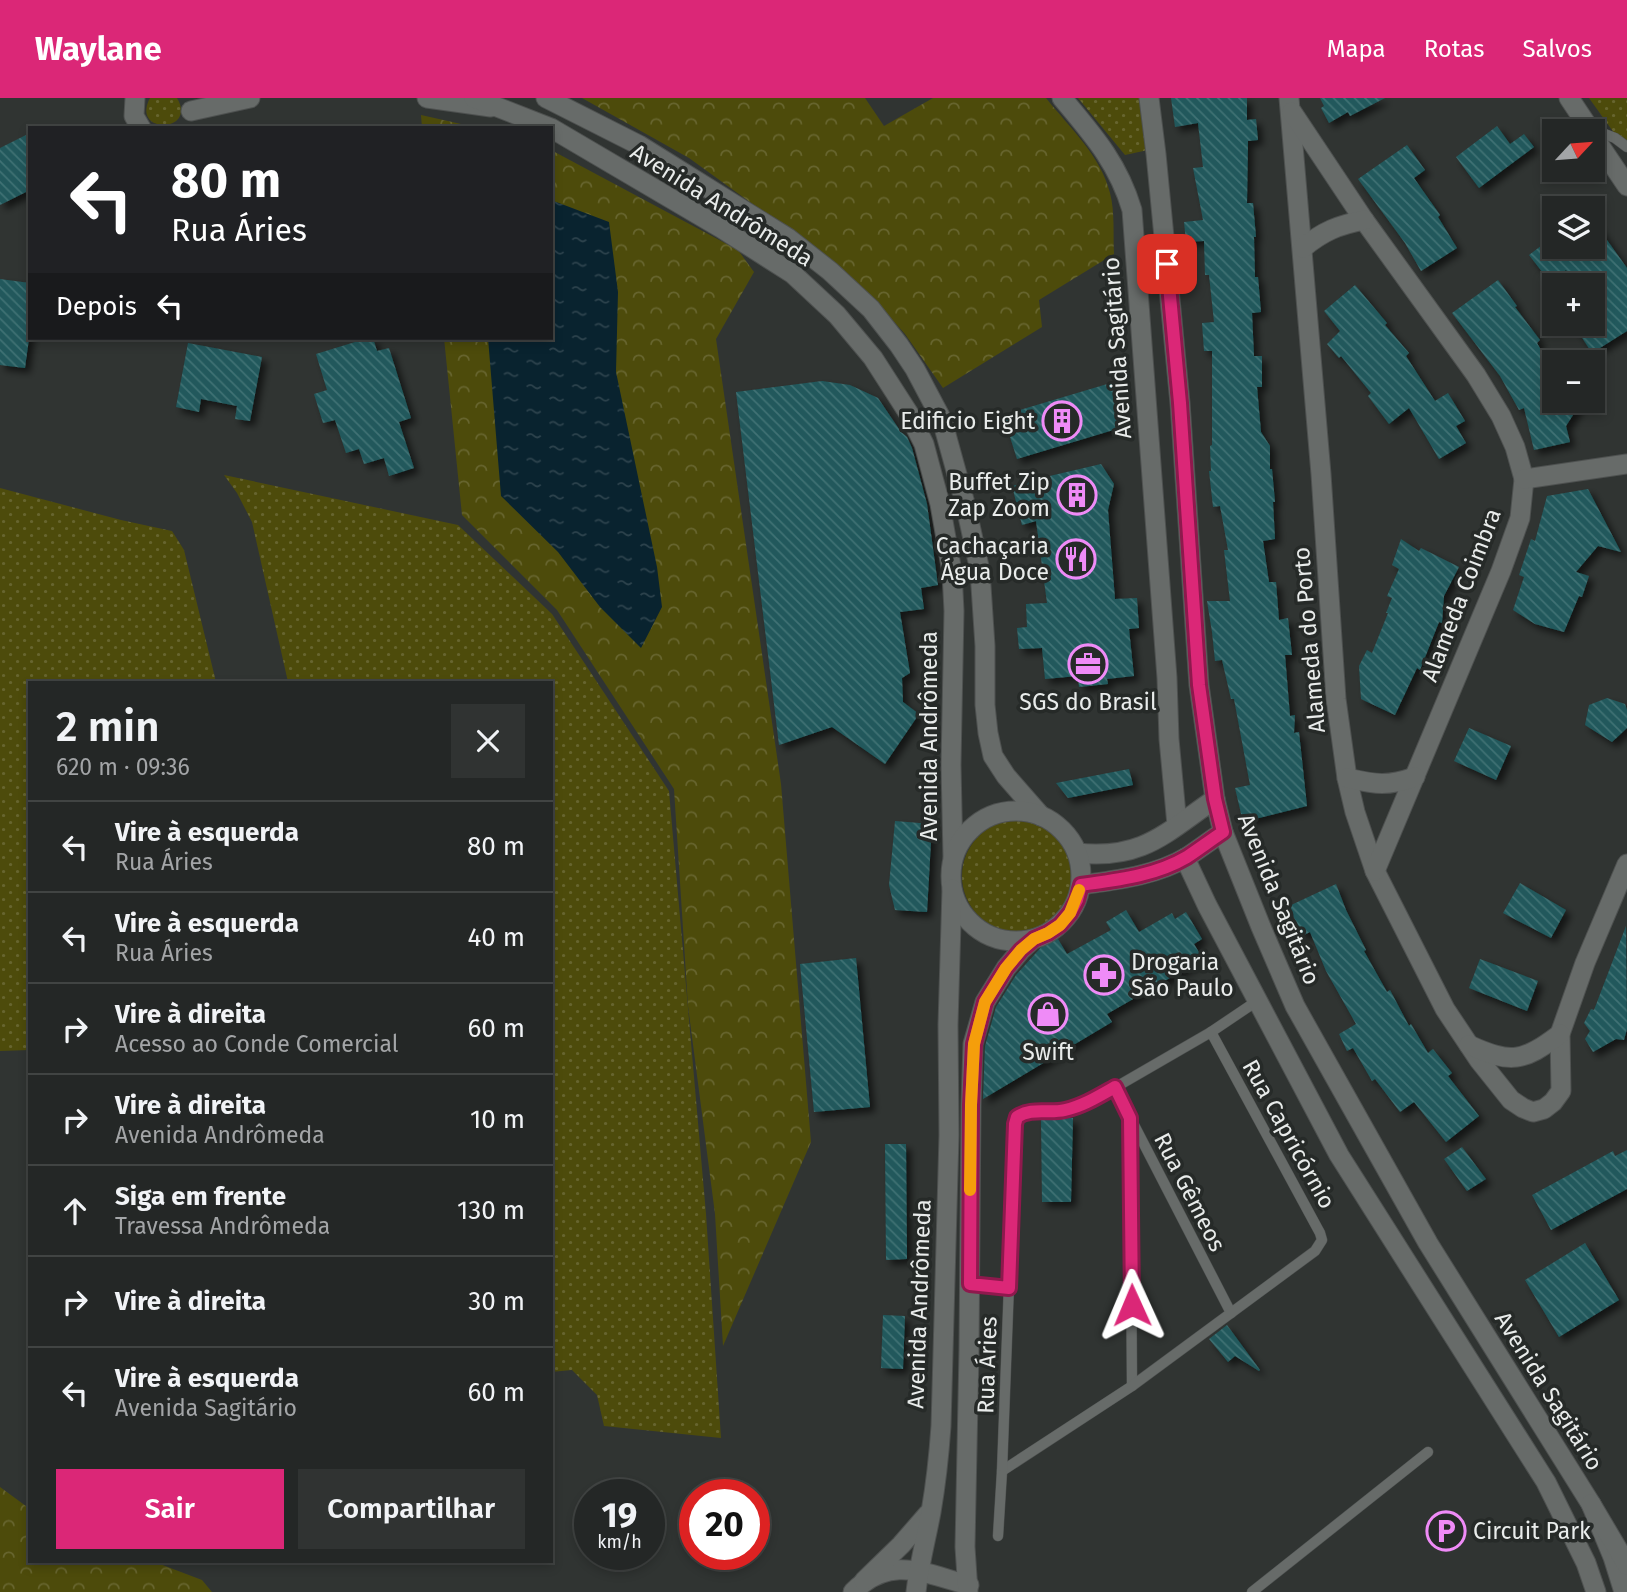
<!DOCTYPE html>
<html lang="pt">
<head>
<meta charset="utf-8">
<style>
  body { margin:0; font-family:"Fira Sans",sans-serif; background:#303332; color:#f1f3f6; height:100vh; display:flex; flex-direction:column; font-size:26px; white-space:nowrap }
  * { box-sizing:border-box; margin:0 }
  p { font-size:23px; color:#a3a5a7 }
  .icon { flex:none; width:38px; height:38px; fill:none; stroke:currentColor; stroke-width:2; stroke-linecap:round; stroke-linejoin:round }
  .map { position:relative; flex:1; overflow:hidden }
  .details { position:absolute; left:28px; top:583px; width:525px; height:882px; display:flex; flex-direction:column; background:#242726; border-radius:0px; box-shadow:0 4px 10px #0003,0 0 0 2px #414443 }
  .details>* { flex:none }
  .guide { position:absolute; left:28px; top:28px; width:525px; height:214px; border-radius:0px; box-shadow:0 4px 10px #0003,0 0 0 2px #414443; background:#202124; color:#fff; overflow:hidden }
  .needle { width:46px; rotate:64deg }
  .tools { position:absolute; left:1542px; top:21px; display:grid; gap:14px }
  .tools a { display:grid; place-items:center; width:63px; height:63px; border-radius:0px; background:#242726; box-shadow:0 4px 10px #0003,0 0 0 2px #414443; font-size:35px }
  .speed { position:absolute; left:574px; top:1381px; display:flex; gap:14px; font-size:35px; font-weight:700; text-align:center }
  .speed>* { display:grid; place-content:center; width:91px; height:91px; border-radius:50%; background:#242726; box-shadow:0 4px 10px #0003,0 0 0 2px #414443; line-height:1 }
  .speed small { font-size:18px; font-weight:400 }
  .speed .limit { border:10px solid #d22; background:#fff; color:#111 }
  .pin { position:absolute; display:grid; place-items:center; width:60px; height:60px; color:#fff; margin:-30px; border-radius:14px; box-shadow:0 4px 10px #0006 }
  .me { position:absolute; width:77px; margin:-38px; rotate:359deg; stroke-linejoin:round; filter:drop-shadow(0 0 5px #0008) }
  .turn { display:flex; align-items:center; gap:24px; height:147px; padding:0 28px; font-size:32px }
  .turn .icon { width:91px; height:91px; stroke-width:2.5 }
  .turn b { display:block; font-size:49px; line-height:60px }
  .then { display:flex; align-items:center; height:66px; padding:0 28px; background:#0003; gap:14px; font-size:26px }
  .round { display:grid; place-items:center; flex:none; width:74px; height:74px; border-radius:0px; background:#303332 }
  .headline { display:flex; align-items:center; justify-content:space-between; height:119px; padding:0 28px }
  h1 { font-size:42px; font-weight:600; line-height:52px }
  .primary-button { display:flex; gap:14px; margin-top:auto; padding:14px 28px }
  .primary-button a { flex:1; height:80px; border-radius:0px; background:#db2777; color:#fff; font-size:28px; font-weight:600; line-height:80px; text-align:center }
  .primary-button a+a { background:#303332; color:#f1f3f6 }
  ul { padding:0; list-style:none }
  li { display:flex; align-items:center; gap:21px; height:91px; padding:0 28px; border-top:2px solid #414443 }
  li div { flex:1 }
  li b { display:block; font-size:26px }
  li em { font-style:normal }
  header { display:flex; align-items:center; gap:42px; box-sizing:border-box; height:98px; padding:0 35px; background:#db2777; color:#fff }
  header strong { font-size:33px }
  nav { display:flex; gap:38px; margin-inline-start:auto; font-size:24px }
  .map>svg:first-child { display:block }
  .grass { fill:url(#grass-dots) }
  .forest { fill:url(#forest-crowns) }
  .water { fill:url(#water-ripples) }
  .building { fill:url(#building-back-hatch); filter:url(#shadow) }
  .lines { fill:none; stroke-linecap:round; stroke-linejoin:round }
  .service-casing { stroke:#4e5150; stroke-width:11 }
  .minor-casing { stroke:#4e5150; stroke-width:21 }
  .tertiary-casing { stroke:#4e5150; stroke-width:21 }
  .secondary-casing { stroke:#4e5150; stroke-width:21 }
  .service { stroke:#676b69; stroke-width:10 }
  .minor { stroke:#676b69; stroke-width:19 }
  .tertiary { stroke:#676b69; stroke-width:19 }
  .secondary { stroke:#676b69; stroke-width:19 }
  .route-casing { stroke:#8e194d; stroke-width:18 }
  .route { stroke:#db2777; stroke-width:12 }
  .slow { stroke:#f59e0b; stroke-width:12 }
  .labels { text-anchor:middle; stroke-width:7; stroke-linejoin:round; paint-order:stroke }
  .street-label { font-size:23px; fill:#e9eceb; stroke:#262a28 }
  .poi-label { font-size:23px; fill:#e9eceb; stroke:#262a28; text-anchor:end }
</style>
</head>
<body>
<header>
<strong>Waylane</strong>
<nav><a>Mapa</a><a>Rotas</a><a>Salvos</a></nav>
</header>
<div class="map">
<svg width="1627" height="1494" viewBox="0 0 1627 1494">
  <defs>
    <pattern id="grass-dots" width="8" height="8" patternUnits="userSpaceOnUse" patternTransform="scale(1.75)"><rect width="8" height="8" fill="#4d4b0b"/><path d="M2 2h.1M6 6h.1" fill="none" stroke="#67652f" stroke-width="1.8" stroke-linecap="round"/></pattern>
    <pattern id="forest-crowns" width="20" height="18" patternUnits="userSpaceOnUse" patternTransform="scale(1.75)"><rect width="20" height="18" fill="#4d4b0b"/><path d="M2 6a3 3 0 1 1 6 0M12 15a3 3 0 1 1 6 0" fill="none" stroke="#67652f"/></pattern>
    <pattern id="water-ripples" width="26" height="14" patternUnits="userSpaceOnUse" patternTransform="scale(1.75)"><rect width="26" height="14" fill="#09232f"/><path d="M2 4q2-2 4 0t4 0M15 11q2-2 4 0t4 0" fill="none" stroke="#2d434d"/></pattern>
    <pattern id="building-back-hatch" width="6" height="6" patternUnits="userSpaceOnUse" patternTransform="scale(1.75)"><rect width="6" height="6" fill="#20595c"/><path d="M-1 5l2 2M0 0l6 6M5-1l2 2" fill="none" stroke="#407174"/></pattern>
    <filter id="shadow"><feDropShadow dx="5" dy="5" stdDeviation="3.5" flood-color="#0009"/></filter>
  </defs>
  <rect width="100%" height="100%" fill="#303432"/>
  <g class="grass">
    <path d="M150,0H177C198,35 130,37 150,0Z"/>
    <path d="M1078,0H1142L1148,52L1125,57Z"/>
    <path d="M1589,0H1627V53Z"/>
    <path d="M224,377L458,427L552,516L669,693L706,1116L721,1340L604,1328L597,1297L572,1272L551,1274V584H288L252,424L237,395Z"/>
    <path d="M0,390L121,422L172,433L184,452L216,584H30V952L0,953Z"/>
    <circle cx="1018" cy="778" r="56"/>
  </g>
  <g class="forest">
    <path d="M582,0H865L884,28L933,0H1046C1069,29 1101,58 1110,95C1115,114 1113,136 1114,156L1039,202L1042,229L943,290L905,236L871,198L830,162L689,60Z"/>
    <path d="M421,17L479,30H422Z"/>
    <path d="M551,52L738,152L754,174L716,241L781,686L811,1044L723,1248L715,1116L688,908L674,691L557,512L462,417L444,240H551Z"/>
    <path d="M0,1389L30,1411V1463H152L202,1482L212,1494H0Z"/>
  </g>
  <path class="water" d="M551,102L609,124L618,194L616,274L657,469L662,509L641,550L600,509L558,454L501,398L488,240H551Z"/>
  <g class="building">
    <path d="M1171,0H1247V22L1256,21L1258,42L1248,43L1247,105H1253L1256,139H1254L1255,179H1258L1261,214L1252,215L1254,258H1262V289H1257L1261,334L1270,348V371H1272L1275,404H1273L1275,441L1263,443L1269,484H1276L1279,522L1288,520L1292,557H1285L1290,618L1295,617L1294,635L1299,634L1307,708L1243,724L1235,690L1250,687L1234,601H1231L1222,562L1215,563L1212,534L1207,503H1230L1224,452H1228L1220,408L1213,409L1209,373H1211L1210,348L1212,347V253H1204L1202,225L1214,224L1209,177H1205L1204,143L1186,144L1184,124L1203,122L1193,70L1203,69L1198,25L1175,29Z"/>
    <path d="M1320,0H1385L1350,18L1348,14L1329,25L1321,10L1324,8Z"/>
    <path d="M1497,28L1510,46L1524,36L1534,49L1479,90L1456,59Z"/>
    <path d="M30,35V92L0,107V50Z"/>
    <path d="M1407,47L1425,72L1414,80L1440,117L1438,119L1457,150L1421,173L1405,145L1358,81Z"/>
    <path d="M1592,121L1627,170V233L1592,255L1573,226H1592V187H1577L1566,172L1550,184L1529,157L1554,138V149H1592Z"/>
    <path d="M0,181L30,185V233L25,270L0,267Z"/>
    <path d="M1498,182L1517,208L1515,209L1540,242L1537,245L1554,275V303H1582L1566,328L1570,344L1534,352L1524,310L1519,312L1500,278L1452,215Z"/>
    <path d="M1355,187L1387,225L1385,227L1409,255L1406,258L1435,303L1448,295L1465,323L1456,328L1466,345L1439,361L1409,310L1389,326L1368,298L1371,295L1341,258L1339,260L1327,246L1340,233L1324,213Z"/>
    <path d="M368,240H373L377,253L389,250L411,320L399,324L414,370L389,378L384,360L364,366L359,351L346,355L335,322L323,325L314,296L327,292L316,256Z"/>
    <path d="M188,245L262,259L250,323L235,321L237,308L201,301L199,314L176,309Z"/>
    <path d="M822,283L850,287L878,300L901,334L907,339L912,350L927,406L938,487L921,490L924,511L900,514L910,575L902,580L903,604L919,616L885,666L832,629L779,647L736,294Z"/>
    <path d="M1114,284L1121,309L1114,311L1120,330L1017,361L1003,317Z"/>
    <path d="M1101,366L1114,386L1108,412L1115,501L1137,500L1139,530L1129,531L1134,578L1107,581L1108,586L1079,589L1078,578L1045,581L1042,550L1019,551L1017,530L1027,529L1026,506L1047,505L1036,423L1022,427L1012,388L1024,385V384Z"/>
    <path d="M1588,391L1621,454L1598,448L1576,474L1589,478L1582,499L1579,498L1564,534L1535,526L1513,512L1524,479L1519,477L1531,441L1535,443L1547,398Z"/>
    <path d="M1401,441L1419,453L1421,450L1459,469L1444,498L1442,525L1439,524L1420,572L1417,570L1395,617L1361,601L1359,568L1367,552L1372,555L1388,515H1386L1392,500L1387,498L1399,471L1392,467Z"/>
    <path d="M1607,600L1625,606L1627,612V630L1612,644L1585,627L1589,607Z"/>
    <path d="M1469,630L1511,648L1496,682L1454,663Z"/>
    <path d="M1129,671L1133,687L1068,700L1056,685Z"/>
    <path d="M895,723L932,726L927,814L895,812L889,787Z"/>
    <path d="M1520,785L1566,812L1551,840L1503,815Z"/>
    <path d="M1336,786L1346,812L1366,852L1364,853L1387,894L1390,892L1409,928L1411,926L1428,955L1433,951L1452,975L1448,978L1479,1018L1446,1044L1414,1004L1400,1014L1375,981L1372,983L1353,950L1347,953L1339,936L1356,926L1326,873L1310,834L1302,838L1289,808Z"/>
    <path d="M1126,812L1139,834L1172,815L1175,821L1186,814L1202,841L1194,846L1203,861L1107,916L1112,924L983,1001L985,948L996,909L1016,877L1044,846L1058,841L1067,856L1111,832L1106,824Z"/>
    <path d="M1626,828L1627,931L1624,942L1616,941L1593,954L1585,941L1590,933L1584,925L1591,911L1594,912Z"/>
    <path d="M856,860L870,1009L814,1014L800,866Z"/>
    <path d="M1480,861L1538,883L1527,913L1469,890Z"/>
    <path d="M1062,1020H1073L1071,1104H1042L1041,1021Z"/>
    <path d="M885,1046H906L907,1161L886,1162Z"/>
    <path d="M1462,1049L1486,1081L1467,1093L1444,1061Z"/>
    <path d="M1627,1052V1091L1551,1132L1532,1097L1613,1053L1615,1058Z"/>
    <path d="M1585,1145L1619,1202L1559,1239L1525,1182Z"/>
    <path d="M883,1217L905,1218L903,1271L881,1270Z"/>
    <path d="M1227,1227L1260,1272L1259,1273L1235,1258L1228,1264L1209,1241Z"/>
  </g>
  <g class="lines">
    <g class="service-casing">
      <g id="service">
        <path d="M1592,31L1615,40L1627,49"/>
        <path d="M1115,990L1231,1215"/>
        <path d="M1130,1020L1132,1288"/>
        <path d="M970,1186L1009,1190"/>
        <path d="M1002,1373L1132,1288L1315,1153L1322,1142L1320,1135L1211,934"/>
        <path d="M998,1438L1002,1373L1015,1026L1017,1019C1031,1010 1044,1015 1060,1013C1073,1011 1085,1005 1097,1000L1211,934L1257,903"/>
        <path d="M1252,1494L1428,1354"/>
      </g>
    </g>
    <g class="minor-casing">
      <g id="minor">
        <path d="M135,0L134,18L141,30"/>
        <path d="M427,0L491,9"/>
        <path d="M1062,0C1093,37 1118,65 1132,112L1167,580L1169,641L1177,727"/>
        <path d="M1149,0L1156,56L1180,305L1199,587L1215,701"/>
        <path d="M1289,0L1321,376L1336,601L1347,680L1355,714L1375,773L1445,911L1479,962L1511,1002L1523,1010L1533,1014L1544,1011L1553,1004L1561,993L1560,936L1585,865L1627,766"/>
        <path d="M1569,0L1591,33"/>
        <path d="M191,13L250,0"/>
        <path d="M1292,14L1364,122L1476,277L1501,318L1515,349L1524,381L1520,420L1501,473L1375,773"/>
        <path d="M1592,36L1627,88"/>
        <path d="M1303,150C1323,133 1339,127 1364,122"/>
        <path d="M1524,381L1627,366"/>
        <path d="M1347,680C1375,686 1386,689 1415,679"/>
        <path d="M1469,947C1511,966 1523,964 1560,936"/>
        <path d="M853,1494C891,1456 925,1476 969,1487"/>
      </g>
    </g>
    <g class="tertiary-casing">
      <g id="tertiary">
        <path d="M1077,755C1143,762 1165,735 1215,701L1223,734L1261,829L1295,908L1428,1145L1591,1406L1613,1459L1624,1494"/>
        <path d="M1185,760L1207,807L1339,1057L1546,1384L1586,1465L1596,1494"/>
        <path d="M1081,787C1116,782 1155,778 1187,759C1199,751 1211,742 1223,734"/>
      </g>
    </g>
    <g class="secondary-casing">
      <g id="secondary">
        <path d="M474,0L551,30L721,130L793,176L837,217L873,260L909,316L924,346L940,406L952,474L954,513L951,667L953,759"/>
        <path d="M546,0L639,47L788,140L830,173L871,211L899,247L915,271L942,322L966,409L980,473L985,548V607L988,635L993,658L1006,678L1041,718"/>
        <circle cx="1016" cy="778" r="65"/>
        <path d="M1591,1406L1627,1467"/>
        <path d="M864,1483L901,1447L928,1416"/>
        <path d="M916,1494C919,1467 926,1441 931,1414C936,1385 939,1357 941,1328L949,1037L948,927L952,791"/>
        <path d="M968,1494L965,1449L969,1252L971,1007L973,946L985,904L1006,870L1021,852L1033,841"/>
      </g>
    </g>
    <use href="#service" class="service"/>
    <use href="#minor" class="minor"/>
    <use href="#tertiary" class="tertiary"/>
    <use href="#secondary" class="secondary"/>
  </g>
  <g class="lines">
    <g class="route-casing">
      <path id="route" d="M1132,1207L1130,1020L1115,989C1099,998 1083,1008 1065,1012C1048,1016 1032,1009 1017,1019L1015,1026L1009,1190L970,1186L971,1007L974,946L985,904L1006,870L1021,852L1034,841L1048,835L1060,827L1070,815L1077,802L1081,787C1116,782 1155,778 1187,759C1199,751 1211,742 1223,734L1215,701L1199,587L1180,305L1167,166"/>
    </g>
    <use href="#route" class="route"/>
    <path class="slow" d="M970,1092L971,1007L974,946L985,904L1006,870L1021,852L1034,841L1048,835L1060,827L1070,815L1079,792"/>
  </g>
  <defs>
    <g id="building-ring" transform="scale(2.0125)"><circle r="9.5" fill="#262a28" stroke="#ef8bf7" stroke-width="1.5"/><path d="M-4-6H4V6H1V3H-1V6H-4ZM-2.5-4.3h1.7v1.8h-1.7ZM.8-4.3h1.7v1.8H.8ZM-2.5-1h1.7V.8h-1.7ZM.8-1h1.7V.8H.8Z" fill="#ef8bf7"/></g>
    <g id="restaurant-ring" transform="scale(2.0125)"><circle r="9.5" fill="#262a28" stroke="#ef8bf7" stroke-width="1.5"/><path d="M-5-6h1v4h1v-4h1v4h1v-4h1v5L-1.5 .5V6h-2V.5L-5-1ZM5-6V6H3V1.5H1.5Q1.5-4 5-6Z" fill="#ef8bf7"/></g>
    <g id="office-ring" transform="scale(2.0125)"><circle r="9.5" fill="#262a28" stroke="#ef8bf7" stroke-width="1.5"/><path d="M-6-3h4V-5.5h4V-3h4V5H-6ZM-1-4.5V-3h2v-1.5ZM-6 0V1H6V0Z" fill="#ef8bf7"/></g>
    <g id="pharmacy-ring" transform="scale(2.0125)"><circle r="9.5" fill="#262a28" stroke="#ef8bf7" stroke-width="1.5"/><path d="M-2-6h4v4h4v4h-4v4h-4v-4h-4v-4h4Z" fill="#ef8bf7"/></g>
    <g id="shop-ring" transform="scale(2.0125)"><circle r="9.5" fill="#262a28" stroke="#ef8bf7" stroke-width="1.5"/><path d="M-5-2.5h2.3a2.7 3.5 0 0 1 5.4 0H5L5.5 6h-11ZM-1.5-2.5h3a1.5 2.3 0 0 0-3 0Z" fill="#ef8bf7"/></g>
    <g id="parking-ring" transform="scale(2.0125)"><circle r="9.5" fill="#262a28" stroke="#ef8bf7" stroke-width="1.5"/><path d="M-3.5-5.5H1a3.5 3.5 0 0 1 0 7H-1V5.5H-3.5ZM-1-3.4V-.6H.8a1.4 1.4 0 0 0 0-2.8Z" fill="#ef8bf7"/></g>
  </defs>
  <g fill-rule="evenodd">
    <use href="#building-ring" x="1062" y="323"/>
    <use href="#building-ring" x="1077" y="397"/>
    <use href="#restaurant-ring" x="1076" y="461"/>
    <use href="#office-ring" x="1088" y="566"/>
    <use href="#pharmacy-ring" x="1104" y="877"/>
    <use href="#shop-ring" x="1048" y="916"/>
    <use href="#parking-ring" x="1446" y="1433"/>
  </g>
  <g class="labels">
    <g class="street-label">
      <text transform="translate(722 107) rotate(32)" y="8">Avenida Andrômeda</text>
      <text transform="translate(1117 250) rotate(-94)" y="8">Avenida Sagitário</text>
      <text transform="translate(1461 497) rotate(-69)" y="8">Alameda Coimbra</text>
      <text transform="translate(1309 542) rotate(-95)" y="8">Alameda do Porto</text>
      <text transform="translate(929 638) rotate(-90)" y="8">Avenida Andrômeda</text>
      <text transform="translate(1279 801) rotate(68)" y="8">Avenida Sagitário</text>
      <text transform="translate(1289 1036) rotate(61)" y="8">Rua Capricórnio</text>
      <text transform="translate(1190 1094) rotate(63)" y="8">Rua Gêmeos</text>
      <text transform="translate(919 1206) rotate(-88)" y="8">Avenida Andrômeda</text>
      <text transform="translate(987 1267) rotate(-88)" y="8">Rua Áries</text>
      <text transform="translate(1549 1293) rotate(58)" y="8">Avenida Sagitário</text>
    </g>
    <g class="poi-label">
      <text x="1035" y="331">Edificio Eight</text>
      <text x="1050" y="392">Buffet Zip<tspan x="1050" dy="26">Zap Zoom</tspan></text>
      <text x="1049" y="456">Cachaçaria<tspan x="1049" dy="26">Água Doce</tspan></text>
      <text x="1088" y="612" text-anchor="middle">SGS do Brasil</text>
      <text x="1131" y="872" text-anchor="start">Drogaria<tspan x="1131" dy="26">São Paulo</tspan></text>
      <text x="1048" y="962" text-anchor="middle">Swift</text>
      <text x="1473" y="1441" text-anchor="start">Circuit Park</text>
    </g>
  </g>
</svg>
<div class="tools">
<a><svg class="needle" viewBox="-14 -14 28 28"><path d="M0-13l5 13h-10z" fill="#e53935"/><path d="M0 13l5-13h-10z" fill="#a3a5a7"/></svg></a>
<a><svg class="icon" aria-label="layers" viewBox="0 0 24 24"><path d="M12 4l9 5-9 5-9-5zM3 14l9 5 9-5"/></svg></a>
<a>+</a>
<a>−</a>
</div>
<div class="speed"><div>19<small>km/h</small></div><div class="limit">20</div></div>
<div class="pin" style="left:1167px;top:166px;background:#d93025"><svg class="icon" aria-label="arrive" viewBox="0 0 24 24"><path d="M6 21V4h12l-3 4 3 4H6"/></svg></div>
<svg class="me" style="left:1132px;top:1207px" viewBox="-20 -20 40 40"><path d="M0-17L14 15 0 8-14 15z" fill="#db2777" stroke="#fff" stroke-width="4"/></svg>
<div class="guide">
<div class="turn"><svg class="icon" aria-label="left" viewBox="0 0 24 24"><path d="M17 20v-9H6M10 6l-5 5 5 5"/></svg><div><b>80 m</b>Rua Áries</div></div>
<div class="then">Depois<svg class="icon" aria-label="left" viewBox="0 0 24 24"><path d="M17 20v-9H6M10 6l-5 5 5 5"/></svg></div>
</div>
<section class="details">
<div class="headline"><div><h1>2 min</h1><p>620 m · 09:36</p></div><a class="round"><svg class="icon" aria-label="close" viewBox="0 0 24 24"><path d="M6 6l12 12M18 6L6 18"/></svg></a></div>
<ul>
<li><svg class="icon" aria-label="left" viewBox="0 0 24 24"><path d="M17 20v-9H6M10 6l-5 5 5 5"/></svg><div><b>Vire à esquerda</b><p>Rua Áries</p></div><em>80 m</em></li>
<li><svg class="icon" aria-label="left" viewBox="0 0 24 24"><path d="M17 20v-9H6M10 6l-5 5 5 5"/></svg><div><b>Vire à esquerda</b><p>Rua Áries</p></div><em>40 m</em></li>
<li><svg class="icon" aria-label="right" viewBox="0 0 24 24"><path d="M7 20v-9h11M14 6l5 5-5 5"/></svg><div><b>Vire à direita</b><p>Acesso ao Conde Comercial</p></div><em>60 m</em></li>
<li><svg class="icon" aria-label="right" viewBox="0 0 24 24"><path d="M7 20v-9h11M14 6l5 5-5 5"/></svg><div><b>Vire à direita</b><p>Avenida Andrômeda</p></div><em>10 m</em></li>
<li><svg class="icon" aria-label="ahead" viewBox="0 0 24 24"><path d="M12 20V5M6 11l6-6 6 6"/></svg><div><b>Siga em frente</b><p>Travessa Andrômeda</p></div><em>130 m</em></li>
<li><svg class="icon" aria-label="right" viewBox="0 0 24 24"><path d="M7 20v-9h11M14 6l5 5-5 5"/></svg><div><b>Vire à direita</b></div><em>30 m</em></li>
<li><svg class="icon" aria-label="left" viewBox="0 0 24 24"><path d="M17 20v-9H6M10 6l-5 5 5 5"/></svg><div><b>Vire à esquerda</b><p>Avenida Sagitário</p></div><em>60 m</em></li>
</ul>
<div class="primary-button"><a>Sair</a><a>Compartilhar</a></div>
</section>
</div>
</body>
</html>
